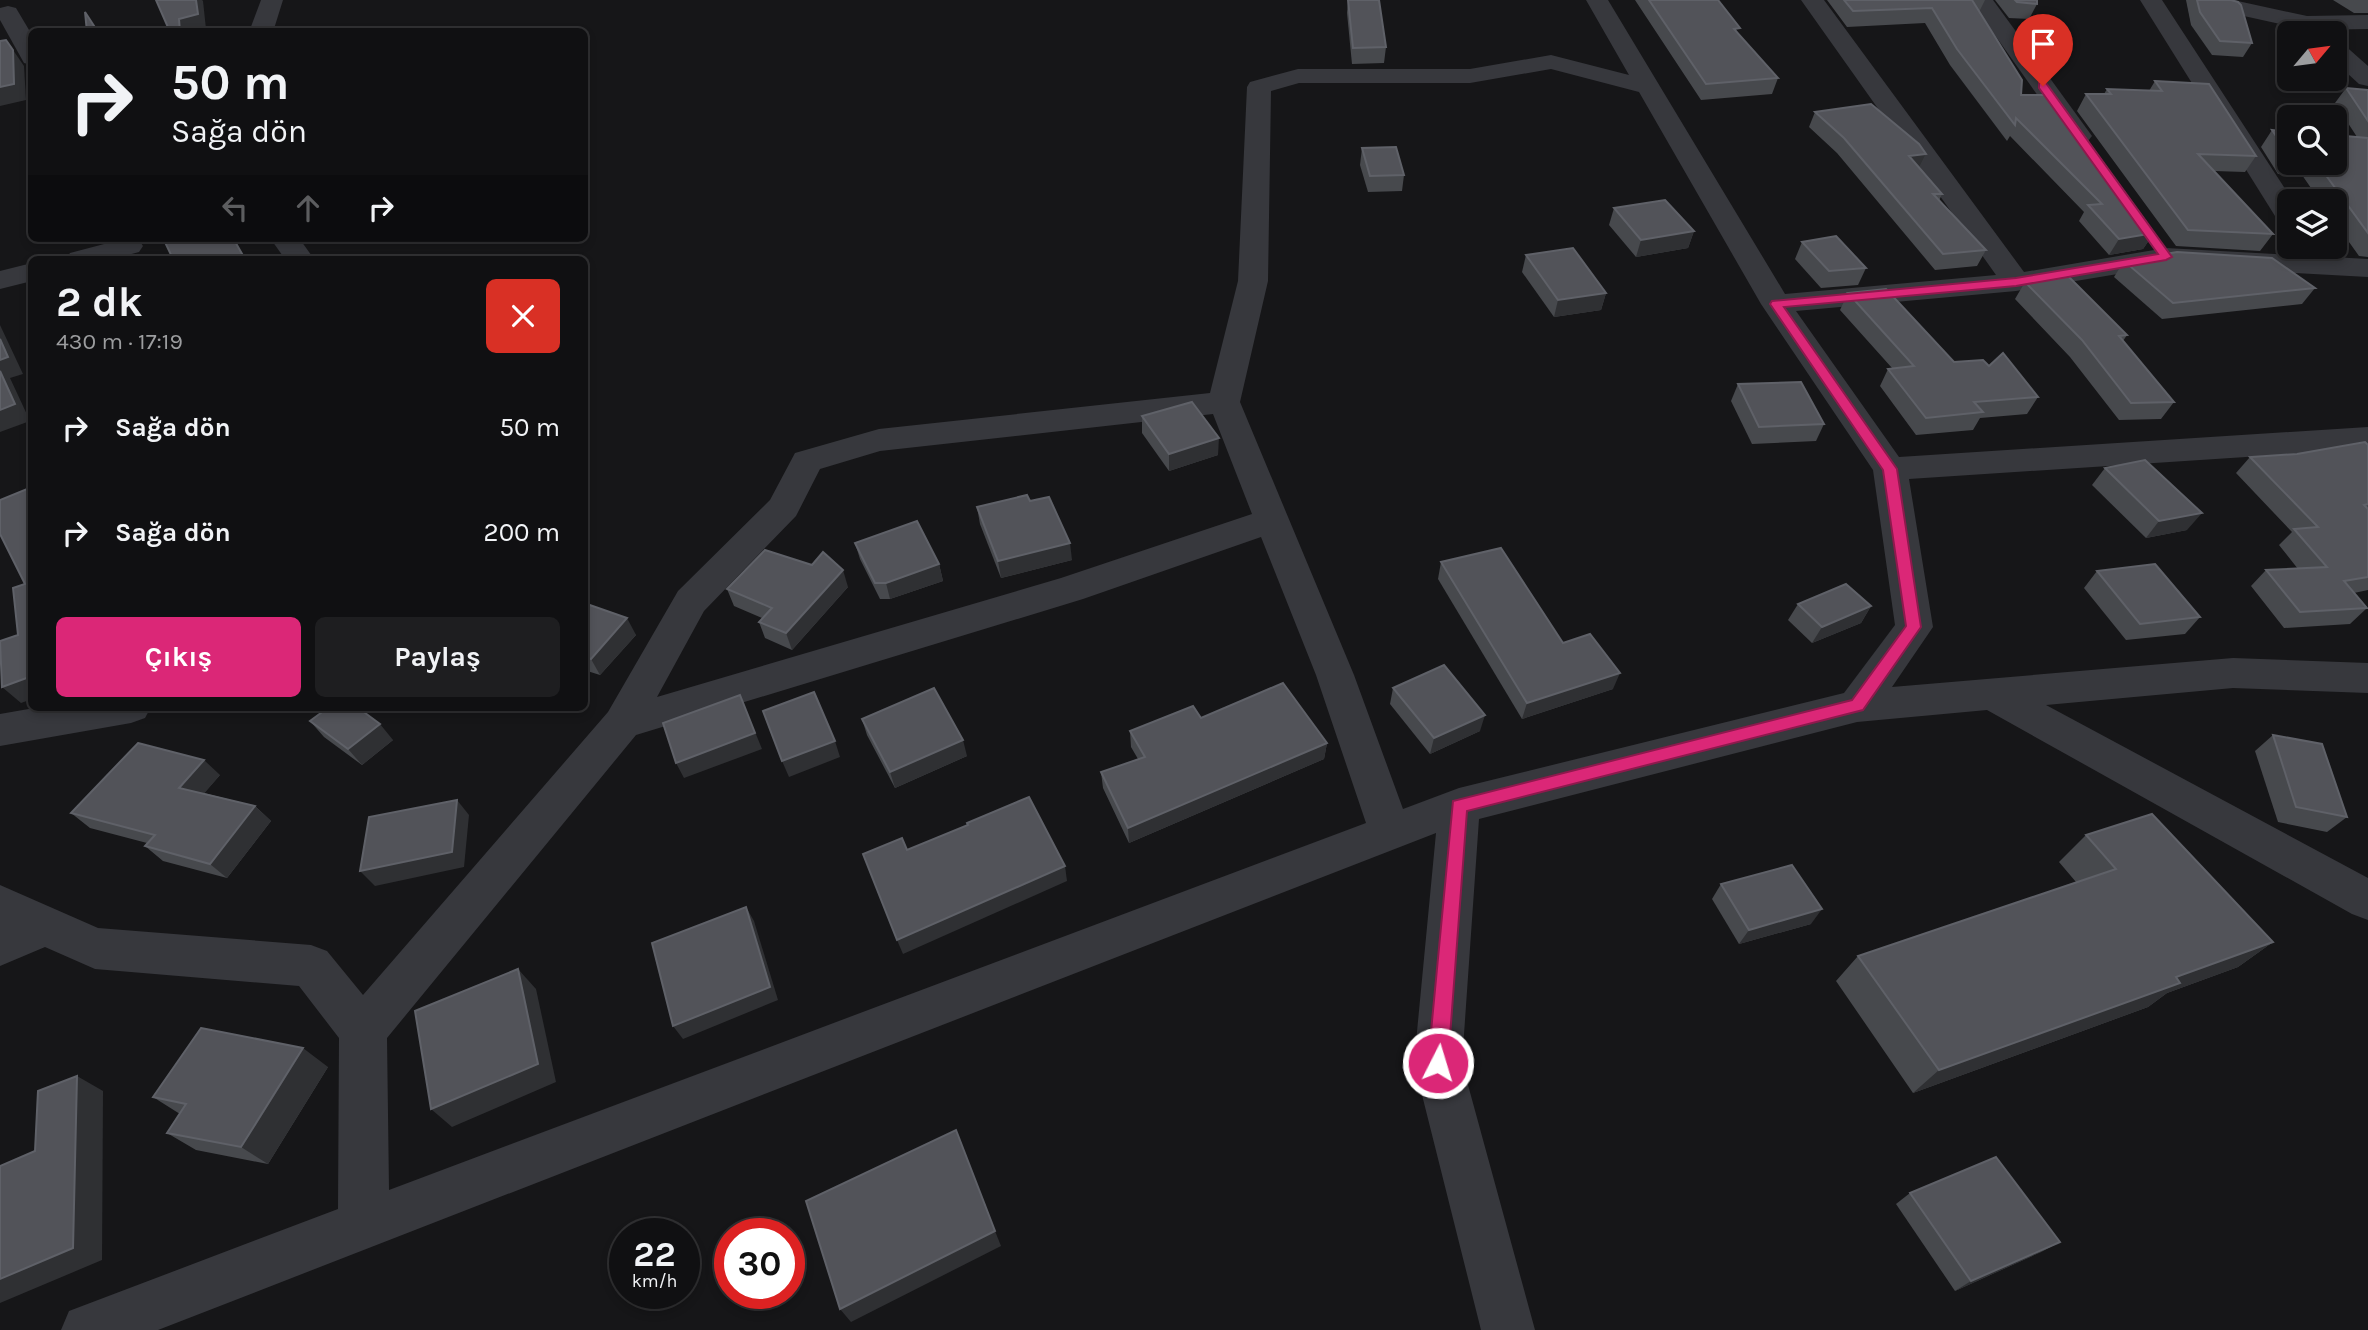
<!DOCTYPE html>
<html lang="tr">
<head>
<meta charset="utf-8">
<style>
  body { margin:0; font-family:Karla,sans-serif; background:#1e1e20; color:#f1f3f6; height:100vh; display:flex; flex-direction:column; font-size:26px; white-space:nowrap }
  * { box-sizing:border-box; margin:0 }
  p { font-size:23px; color:#9c9d9f }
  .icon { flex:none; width:38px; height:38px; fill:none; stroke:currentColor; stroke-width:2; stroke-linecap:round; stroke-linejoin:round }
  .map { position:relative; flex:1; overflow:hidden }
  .panel { position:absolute; left:28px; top:256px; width:560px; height:455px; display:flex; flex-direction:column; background:#101012; border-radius:10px; box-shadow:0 4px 10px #0003,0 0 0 2px #303032 }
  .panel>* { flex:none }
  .banner { position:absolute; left:28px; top:28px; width:560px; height:214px; border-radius:10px; box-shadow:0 4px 10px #0003,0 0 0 2px #303032; background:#101012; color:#f1f3f6; overflow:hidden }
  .needle { width:46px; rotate:61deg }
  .tools { position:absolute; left:2277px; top:21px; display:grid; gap:14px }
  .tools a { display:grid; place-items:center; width:70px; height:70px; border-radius:10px; background:#101012; box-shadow:0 4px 10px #0003,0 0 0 2px #303032; font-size:35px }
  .speed { position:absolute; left:609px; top:1218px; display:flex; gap:14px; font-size:35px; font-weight:700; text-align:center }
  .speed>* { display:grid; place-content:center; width:91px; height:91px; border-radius:50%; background:#101012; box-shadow:0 4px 10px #0003,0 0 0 2px #303032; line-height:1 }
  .speed small { font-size:18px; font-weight:400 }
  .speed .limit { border:10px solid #d22; background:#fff; color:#111 }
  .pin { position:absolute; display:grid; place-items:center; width:60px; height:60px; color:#fff; margin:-72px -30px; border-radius:50% 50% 50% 0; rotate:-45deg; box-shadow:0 0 7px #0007 }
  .pin .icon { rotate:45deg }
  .me { position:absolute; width:77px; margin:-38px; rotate:5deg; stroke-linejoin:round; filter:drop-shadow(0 0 5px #0008) }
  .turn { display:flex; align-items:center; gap:24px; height:147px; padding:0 28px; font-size:32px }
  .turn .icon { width:91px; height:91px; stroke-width:2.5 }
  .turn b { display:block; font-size:49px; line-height:60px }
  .lanes { display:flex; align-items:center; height:66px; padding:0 28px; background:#0003; justify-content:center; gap:35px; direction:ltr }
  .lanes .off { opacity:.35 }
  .round { display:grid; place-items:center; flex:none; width:74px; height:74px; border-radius:10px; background:#1e1e20 }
  .overview { display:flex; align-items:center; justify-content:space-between; height:119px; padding:0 28px }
  h1 { font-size:42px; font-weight:700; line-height:52px }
  .action { display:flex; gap:14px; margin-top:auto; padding:14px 28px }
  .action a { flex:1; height:80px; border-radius:10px; background:#db2777; color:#fff; font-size:28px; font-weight:700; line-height:80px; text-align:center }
  .action a+a { background:#1e1e20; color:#f1f3f6 }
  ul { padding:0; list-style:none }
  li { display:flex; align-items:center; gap:21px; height:105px; padding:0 28px }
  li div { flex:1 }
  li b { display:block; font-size:26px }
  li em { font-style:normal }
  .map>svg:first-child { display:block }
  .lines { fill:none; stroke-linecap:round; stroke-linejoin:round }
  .minor { fill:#37383d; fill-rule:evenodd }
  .wall { fill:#47494d }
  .shaded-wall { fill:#2f3033 }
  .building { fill:#525359; stroke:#5f6168; stroke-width:2 }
  .route { fill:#db2777; stroke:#8e194d; stroke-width:2 }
</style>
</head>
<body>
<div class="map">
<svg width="2368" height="1330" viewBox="0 0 2368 1330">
  <rect width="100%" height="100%" fill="#161618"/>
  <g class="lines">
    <g class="minor">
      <path d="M261,0H283L273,32H249Z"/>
      <path d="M1586,0H1608L1785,294L1996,275L1801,0H1824L2024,272L2166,248L2368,259V277L2166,266L2016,291L1796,311L1899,457L2368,427V449L1909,479L1933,627L1892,687L2233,658L2368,663V693L2233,688L2046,705L2368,878V920L2352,914L1987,710L1857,722L1479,819L1462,1063L1535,1330H1481L1414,1063L1436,833L158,1330H61L69,1311L338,1209L339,1038L299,986L95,969L45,947L0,966V885L98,928L311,945L327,951L363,995L608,712L678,591L770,500L795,453L879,429L1210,393L1238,281L1247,87L1250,82L1298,69H1470L1551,55L1629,75ZM1551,69L1639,92L1761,304L1873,470L1895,625L1844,693L1459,788L1403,809L1354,675L1240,402L1268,281L1271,91L1299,83H1470ZM1213,414L1252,514L1061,578L657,697L704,611L796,516L820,469L880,451ZM1261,537L1316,675L1366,823L389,1190L387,1038L636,735L1083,599Z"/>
      <path d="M1970,0H1993L2092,136L2088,141L2079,144L2070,141Z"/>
      <path d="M2140,0H2162L2293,201H2289V224L2279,222L2275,216Z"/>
      <path d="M2191,0H2233L2307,16L2368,15V29L2307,30L2194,5Z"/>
      <path d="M8,6L16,8L32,35V65L24,63L0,20V8Z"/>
      <path d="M2334,41L2342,43L2368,66V86L2359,84L2334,61Z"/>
      <path d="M127,238L139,240L143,246L139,252L113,259H66L70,253Z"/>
      <path d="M270,238H299L314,259H285Z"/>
      <path d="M32,263V281L0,289V271Z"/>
      <path d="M40,707H151L145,718L131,723L0,746V714Z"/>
    </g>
  </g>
  <g class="wall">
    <path d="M1348,0L1386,47L1384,63L1352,64L1347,13Z"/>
    <path d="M1635,0H1718L1738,33L1778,78L1772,94L1701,100Z"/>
    <path d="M1827,0H1985L1979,12L2021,95L2154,233L2143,249L2109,255L2079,221L2084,212L2010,136L2007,141L1950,65L1925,23L1847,27Z"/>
    <path d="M1995,0H2037V4L2029,19L2009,18Z"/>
    <path d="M2186,0H2231L2252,43L2243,57L2212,55L2191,25Z"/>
    <path d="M2333,0H2368V13H2354Z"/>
    <path d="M2155,81L2256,156L2245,172L2214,171L2273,234L2260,251L2176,246L2077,111L2086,94H2104L2107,89L2149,91Z"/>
    <path d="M2346,88L2368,90V257L2359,256L2334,221V201H2320L2302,175L2278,174L2261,147L2272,130L2289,132V163H2334L2357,137L2335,103Z"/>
    <path d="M1815,112L1926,154L1919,168L1942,194L1939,201L1986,250L1977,266L1935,270L1837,153L1809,127Z"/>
    <path d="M1362,148L1404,175L1402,191L1368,192L1360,165Z"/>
    <path d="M1614,208L1694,231L1688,248L1636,257L1609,225Z"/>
    <path d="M1802,242L1866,268L1858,285L1821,288L1795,259Z"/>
    <path d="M1526,255L1606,293L1601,310L1554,317L1522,272Z"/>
    <path d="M2124,261L2315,288L2302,304L2162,319L2114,277Z"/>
    <path d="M2025,282L2127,335L2123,341L2174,402L2161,419L2119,420L2070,357L2015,299Z"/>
    <path d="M1848,293L1954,362L1989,366L2038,397L2027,414L1980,418L1973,430L1916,435L1880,386L1888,369L1892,368L1840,310Z"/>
    <path d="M1738,384L1824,424L1816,441L1752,444L1731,401Z"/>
    <path d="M1142,416L1218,455L1169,471L1142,433Z"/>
    <path d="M2368,445V590L2354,593L2367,608L2350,624L2284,628L2251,586L2266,570L2298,569L2279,545L2292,532L2236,473L2250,457L2297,454Z"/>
    <path d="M2105,468L2187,530L2146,538L2092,485Z"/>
    <path d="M1030,501L1072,560L1001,578L980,524L977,507Z"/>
    <path d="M855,543L939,564L943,581L890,599H880L860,559Z"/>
    <path d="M1441,562L1563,643L1613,689L1522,719L1438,579Z"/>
    <path d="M2097,571L2200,617L2185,634L2126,640L2084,588Z"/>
    <path d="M848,587L792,650L765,638L759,622L762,618L734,606L727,589Z"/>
    <path d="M584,603L636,635L600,675L584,670Z"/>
    <path d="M1798,604L1871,606L1861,623L1812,643L1788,620Z"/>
    <path d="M1393,688L1480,731L1430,754L1390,704Z"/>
    <path d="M1201,718L1327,743L1324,759L1129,843L1103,788L1101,772L1138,759L1131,747L1130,731Z"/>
    <path d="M862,719L967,756L895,788L867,735Z"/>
    <path d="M310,721L393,740L362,765L324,737Z"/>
    <path d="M2273,735L2347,817L2327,832L2278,822L2255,751Z"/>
    <path d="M220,775L204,793L255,806L271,821L227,878L163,861L145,846L147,843L90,828L71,813Z"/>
    <path d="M2086,835L2273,942L2238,967L2167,993L2148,1007L1913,1093L1836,981L1858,956L2076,882L2059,862Z"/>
    <path d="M1721,884L1811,924L1739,944L1712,899Z"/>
    <path d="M328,1067L268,1164L196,1150L167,1133L180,1114L153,1097Z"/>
    <path d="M1910,1193L2060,1242L2041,1252L1955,1291L1896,1204Z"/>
  </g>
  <g class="shaded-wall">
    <path d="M196,0H202L203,1L206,29L193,32H180L179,19Z"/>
    <path d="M13,50L24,66L26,100L0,106V87Z"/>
    <path d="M1926,154L1918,170L1909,156Z"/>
    <path d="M1694,231L1688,248L1636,257L1641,240Z"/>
    <path d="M2154,233L2143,249L2109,255L2119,239Z"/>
    <path d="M1606,293L1601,310L1554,317L1558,300Z"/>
    <path d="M0,325L23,374L10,378L30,421L0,432Z"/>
    <path d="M1219,438L1218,455L1169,471V454Z"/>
    <path d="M2202,513L2187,530L2146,538L2159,521Z"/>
    <path d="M1070,543L1072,560L1001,578L998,561Z"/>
    <path d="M939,564L943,581L890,599L886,583Z"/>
    <path d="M843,570L848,587L792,650L786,633Z"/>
    <path d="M1871,606L1861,623L1812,643L1822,627Z"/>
    <path d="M627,618L636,635L600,675L591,659Z"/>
    <path d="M1620,673L1613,689L1522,719L1527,703Z"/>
    <path d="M32,676V699L21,703L2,687Z"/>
    <path d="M740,695L762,749L684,778L676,763Z"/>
    <path d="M391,707H404L395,713Z"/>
    <path d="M1485,715L1480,731L1430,754L1434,738Z"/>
    <path d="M380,724L393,740L362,765L348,749Z"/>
    <path d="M963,740L967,756L895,788L890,772Z"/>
    <path d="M835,741L840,757L789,777L782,761Z"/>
    <path d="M1327,743L1324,759L1129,843L1128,828Z"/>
    <path d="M204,760L220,775L196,803L179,788Z"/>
    <path d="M457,800L469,815L464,867L375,886L360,871Z"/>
    <path d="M255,806L271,821L227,878L210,864Z"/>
    <path d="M1065,866L1067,881L903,954L897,940Z"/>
    <path d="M746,907L754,921L778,1000L683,1039L673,1026Z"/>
    <path d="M1822,909L1811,924L1739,944L1749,930Z"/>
    <path d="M2273,942L2238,967L2167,993L2148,1007L1913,1093L1939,1070L2176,977Z"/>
    <path d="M518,969L536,989L556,1082L452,1127L431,1109Z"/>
    <path d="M303,1048L328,1067L268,1164L241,1147Z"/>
    <path d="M77,1076L103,1091L102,1260L0,1303V1279Z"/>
    <path d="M995,1231L1001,1246L851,1322L840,1309Z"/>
    <path d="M2060,1242L2041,1252L1955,1291L1971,1281Z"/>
  </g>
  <g class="building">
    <path d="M156,0H196L198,14L179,19L180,32H170Z"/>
    <path d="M1348,0H1379L1386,47L1353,48Z"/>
    <path d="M1649,0H1718L1740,28L1734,29L1778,78L1706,84Z"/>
    <path d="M1844,0H1972L2022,80L2021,95H2054L2154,233L2119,239L2088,205L2102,204L2016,118L2015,125L1957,49L1932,8L1853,11Z"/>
    <path d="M2015,0H2037V4L2017,2Z"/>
    <path d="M2197,0H2231L2238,2L2241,5L2252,43L2220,41L2200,12Z"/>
    <path d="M85,12L98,32H87Z"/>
    <path d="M6,40L13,50L14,84L0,87V41Z"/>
    <path d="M2155,81L2209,84L2256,156L2198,154L2273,234L2188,230L2086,94H2111L2107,89L2162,91Z"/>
    <path d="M2346,88L2368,90V121Z"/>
    <path d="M1871,104L1919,144L1926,154L1909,156L1942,194H1933L1986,250L1943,254L1844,138L1815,112Z"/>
    <path d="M2272,130L2289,132V155Z"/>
    <path d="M2334,135L2368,138V233L2317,163H2334Z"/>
    <path d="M1396,147L1404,175L1370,176L1362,148Z"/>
    <path d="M1665,200L1694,231L1641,240L1614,208Z"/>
    <path d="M1836,236L1866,268L1829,271L1802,242Z"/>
    <path d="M163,238H233L245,259H173Z"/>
    <path d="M1573,248L1606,293L1558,300L1526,255Z"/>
    <path d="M2177,252L2272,258L2315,288L2173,303L2124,261Z"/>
    <path d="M2064,272L2127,335L2119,336L2174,402L2131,403L2082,340L2025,282Z"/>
    <path d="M1886,289L1954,362L1983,360L1989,366L2003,353L2038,397L1974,402L1983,412L1926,418L1888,369L1914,366L1848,293Z"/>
    <path d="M0,339L8,357L0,360Z"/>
    <path d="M0,371L15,404L0,410Z"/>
    <path d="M1801,382L1824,424L1759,427L1738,384Z"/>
    <path d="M1192,402L1219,438L1169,454L1142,416Z"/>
    <path d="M2365,442L2368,445V504L2364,505L2368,509V577L2344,581L2367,608L2300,612L2266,570L2327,567L2294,529L2318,527L2250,457L2297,454Z"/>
    <path d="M2145,460L2202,513L2159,521L2105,468Z"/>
    <path d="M32,487V676L2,687L0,641L18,635L13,588L25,584L0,534V500Z"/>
    <path d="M1027,495L1030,501L1049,497L1070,543L998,561L977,507Z"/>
    <path d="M917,521L939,564L886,583H875L855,543Z"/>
    <path d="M1501,548L1563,643L1590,634L1620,673L1527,703L1441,562Z"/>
    <path d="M765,550L812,565L823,552L843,570L786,633L759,622L772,608L727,589Z"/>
    <path d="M2155,564L2200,617L2140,624L2097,571Z"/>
    <path d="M1846,584L1871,606L1822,627L1798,604Z"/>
    <path d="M584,603L627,618L591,659L584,657Z"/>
    <path d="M1444,665L1485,715L1434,738L1393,688Z"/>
    <path d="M1283,683L1327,743L1128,828L1101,772L1145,757L1130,731L1193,706L1201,718Z"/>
    <path d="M934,688L963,740L890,772L862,719Z"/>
    <path d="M814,692L835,741L782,761L763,711Z"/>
    <path d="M740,695L755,733L676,763L663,723Z"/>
    <path d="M329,707H357L380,724L348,749L310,721Z"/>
    <path d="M2273,735L2322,744L2347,817L2296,807Z"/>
    <path d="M138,743L204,760L179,788L255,806L210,864L145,846L155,835L71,813Z"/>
    <path d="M1029,797L1065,866L897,940L863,854L902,838L907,850L968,825L967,823Z"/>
    <path d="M457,800L452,852L360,871L369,817Z"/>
    <path d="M2152,814L2273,942L2176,977L2180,983L1939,1070L1858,956L2116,869L2086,835Z"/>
    <path d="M1792,865L1822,909L1749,930L1721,884Z"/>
    <path d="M746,907L770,987L673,1026L652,943Z"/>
    <path d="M518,969L538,1064L431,1109L415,1011Z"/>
    <path d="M201,1028L303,1048L241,1147L167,1133L186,1104L153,1097Z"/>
    <path d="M77,1076L73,1248L0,1279V1166L35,1151L38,1091Z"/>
    <path d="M956,1130L995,1231L840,1309L806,1201Z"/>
    <path d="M1996,1157L2060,1242L1971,1281L1910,1193Z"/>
  </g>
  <path class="route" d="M2039,83H2046L2172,257L2166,260L2016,286L1784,307L1897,469L1921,627L1863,710L1467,811L1448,1063L1445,1069L1438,1072L1431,1069L1428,1063L1453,801L1852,700L1906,626L1883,470L1770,304L1772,301L2016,278L2158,254L2039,88Z"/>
</svg>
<div class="tools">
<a><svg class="needle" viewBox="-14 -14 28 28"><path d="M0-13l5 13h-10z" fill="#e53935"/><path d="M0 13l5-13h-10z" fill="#9c9d9f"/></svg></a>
<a><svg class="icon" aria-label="search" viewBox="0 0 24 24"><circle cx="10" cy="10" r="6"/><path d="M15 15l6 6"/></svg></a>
<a><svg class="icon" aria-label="layers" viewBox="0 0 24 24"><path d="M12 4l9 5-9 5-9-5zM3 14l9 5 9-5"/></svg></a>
</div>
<div class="speed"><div>22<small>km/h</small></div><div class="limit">30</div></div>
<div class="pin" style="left:2043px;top:86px;background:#d93025"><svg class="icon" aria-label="arrive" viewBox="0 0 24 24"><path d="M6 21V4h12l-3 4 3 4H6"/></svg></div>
<svg class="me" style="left:1438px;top:1063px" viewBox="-20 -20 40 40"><circle r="17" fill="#db2777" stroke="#fff" stroke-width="3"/><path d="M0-11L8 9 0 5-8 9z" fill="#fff"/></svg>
<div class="banner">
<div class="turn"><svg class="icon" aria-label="right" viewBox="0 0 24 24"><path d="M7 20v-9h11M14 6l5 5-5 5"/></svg><div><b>50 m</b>Sağa dön</div></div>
<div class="lanes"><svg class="icon off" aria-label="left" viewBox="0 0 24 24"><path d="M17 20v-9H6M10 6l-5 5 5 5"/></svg><svg class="icon off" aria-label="ahead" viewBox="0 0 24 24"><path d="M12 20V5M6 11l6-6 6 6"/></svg><svg class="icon" aria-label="right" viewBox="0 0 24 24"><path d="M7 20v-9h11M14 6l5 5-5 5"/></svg></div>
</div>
<section class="panel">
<div class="overview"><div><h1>2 dk</h1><p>430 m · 17:19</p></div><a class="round" style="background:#d93025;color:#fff"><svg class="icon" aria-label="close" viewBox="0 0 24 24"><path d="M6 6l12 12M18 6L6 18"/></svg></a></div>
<ul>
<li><svg class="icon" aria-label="right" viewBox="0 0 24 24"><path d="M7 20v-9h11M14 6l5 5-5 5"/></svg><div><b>Sağa dön</b></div><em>50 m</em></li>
<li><svg class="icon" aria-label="right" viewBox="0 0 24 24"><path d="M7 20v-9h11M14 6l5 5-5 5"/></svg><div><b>Sağa dön</b></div><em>200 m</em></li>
</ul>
<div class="action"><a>Çıkış</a><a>Paylaş</a></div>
</section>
</div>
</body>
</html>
